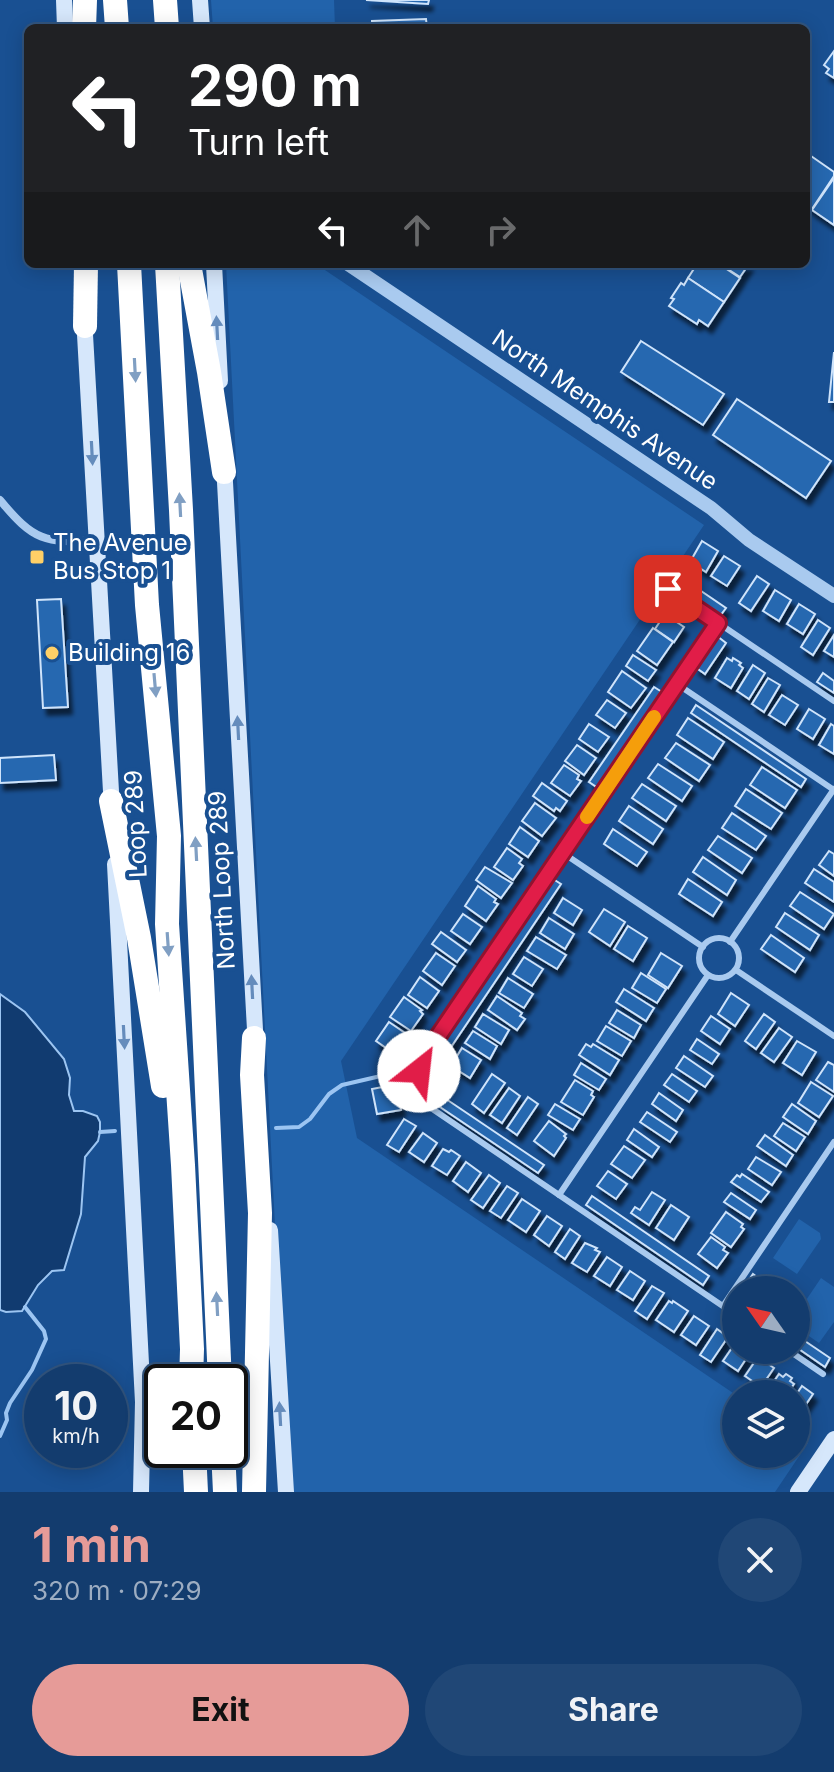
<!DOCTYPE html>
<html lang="en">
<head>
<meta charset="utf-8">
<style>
  body { margin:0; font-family:Inter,sans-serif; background:#204776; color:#f1f3f6; height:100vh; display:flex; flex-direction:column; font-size:30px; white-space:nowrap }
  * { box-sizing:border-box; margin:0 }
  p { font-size:26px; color:#9dadc2 }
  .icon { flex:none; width:44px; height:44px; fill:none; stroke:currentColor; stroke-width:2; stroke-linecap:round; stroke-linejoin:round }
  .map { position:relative; height:1492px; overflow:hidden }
  .sheet { display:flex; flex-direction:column; background:#133c6e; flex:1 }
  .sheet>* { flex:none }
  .guide { position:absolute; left:24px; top:24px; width:786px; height:244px; border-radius:12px; box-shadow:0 4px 20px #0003,0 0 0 2px #325681; background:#202124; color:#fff; overflow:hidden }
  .needle { width:52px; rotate:304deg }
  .tools { position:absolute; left:722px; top:1276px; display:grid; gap:16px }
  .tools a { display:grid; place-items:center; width:88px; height:88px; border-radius:50%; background:#133c6e; box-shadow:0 4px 20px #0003,0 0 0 2px #325681; font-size:40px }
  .speed { position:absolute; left:24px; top:1364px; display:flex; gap:16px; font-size:40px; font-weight:700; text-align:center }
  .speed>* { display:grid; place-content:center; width:104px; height:104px; border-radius:50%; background:#133c6e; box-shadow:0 4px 20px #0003,0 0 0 2px #325681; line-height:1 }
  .speed small { font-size:20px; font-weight:400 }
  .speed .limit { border:4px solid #111; border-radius:12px; background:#fff; color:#111 }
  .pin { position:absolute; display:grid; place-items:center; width:68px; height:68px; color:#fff; margin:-34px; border-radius:16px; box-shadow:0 4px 12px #0006 }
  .me { position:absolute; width:88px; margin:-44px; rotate:29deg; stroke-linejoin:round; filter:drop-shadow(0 0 6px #0008) }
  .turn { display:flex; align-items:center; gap:28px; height:168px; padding:0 32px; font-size:36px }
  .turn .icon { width:104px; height:104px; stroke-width:2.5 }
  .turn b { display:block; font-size:56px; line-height:68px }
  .lanes { display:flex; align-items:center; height:76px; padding:0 32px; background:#0003; justify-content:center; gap:40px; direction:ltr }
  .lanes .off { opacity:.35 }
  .round { display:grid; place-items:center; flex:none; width:84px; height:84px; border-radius:42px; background:#204776 }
  .head { display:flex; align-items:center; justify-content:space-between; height:136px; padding:0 32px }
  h1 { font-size:48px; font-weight:700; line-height:60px; color:#e69b98 }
  .button { display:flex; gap:16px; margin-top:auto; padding:16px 32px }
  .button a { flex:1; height:92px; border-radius:48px; background:#e69b98; color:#111; font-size:32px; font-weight:700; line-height:92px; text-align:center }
  .button a+a { background:#204776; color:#f1f3f6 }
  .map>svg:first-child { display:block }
  .green { fill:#2263ab }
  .water { fill:#113b70; stroke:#9cc5f2; stroke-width:2 }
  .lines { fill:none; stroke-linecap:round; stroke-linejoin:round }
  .stream { stroke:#9cc5f2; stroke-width:4 }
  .building { fill:#2868b0; stroke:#cfe4fb; stroke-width:2; filter:url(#shadow) }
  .service { stroke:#a9caef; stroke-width:6 }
  .minor { stroke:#a9caef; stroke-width:8 }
  .tertiary { stroke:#a9caef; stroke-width:14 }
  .secondary { stroke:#d6e7fb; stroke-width:16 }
  .motorway { stroke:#fff; stroke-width:24 }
  .oneway { fill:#658cbc }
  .oneway2 { fill:#809fc3 }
  .route-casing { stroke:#92132f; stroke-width:20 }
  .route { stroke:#e11d48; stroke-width:14 }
  .slow { stroke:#f59e0b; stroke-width:14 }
  .poi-dot { fill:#ffd067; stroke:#195092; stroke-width:3 }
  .labels { text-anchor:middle; stroke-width:8; stroke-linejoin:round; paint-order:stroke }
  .street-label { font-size:24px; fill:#fff; stroke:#195092 }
  .poi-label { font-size:24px; fill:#fff; stroke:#195092; text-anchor:start }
</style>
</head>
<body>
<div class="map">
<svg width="834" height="1492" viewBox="0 0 834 1492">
  <defs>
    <filter id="shadow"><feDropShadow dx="4" dy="7" stdDeviation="2" flood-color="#0009"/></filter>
  </defs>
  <rect width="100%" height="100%" fill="#195092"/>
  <g class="green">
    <path d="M211,0H334L335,28H213Z"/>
    <path d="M226,264H316L704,525L341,1061L357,1138L736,1395V1454H796V1435L808,1443L775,1492H292L279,1304Z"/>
    <path d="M799,1219L820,1233L821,1239L797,1274L773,1258Z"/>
    <path d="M821,1278L834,1287V1322L819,1343L796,1327V1315Z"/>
  </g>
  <path class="water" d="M0,994L25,1012L64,1059L70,1078L69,1095L74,1111H83L97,1116L100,1122V1132L98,1141L85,1157L81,1214L64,1270L52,1271L38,1285L22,1311L6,1312L0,1310Z"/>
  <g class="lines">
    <g class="stream">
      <path d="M276,1128L299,1127L310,1119L329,1094L342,1085L398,1072"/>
      <path d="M100,1132L115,1131"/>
      <path d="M0,1436L7,1420L6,1413L10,1403L32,1370L46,1339L44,1331L25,1307"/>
    </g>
  </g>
  <g class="building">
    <path d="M366,0H429L428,4Z"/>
    <path d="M426,19L427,28H372V21Z"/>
    <path d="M834,51V78L826,73L829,69L824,65Z"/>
    <path d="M811,156L834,172V176L812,209L806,205V163Z"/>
    <path d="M834,178V225L812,210Z"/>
    <path d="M697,264H719L740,278L724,302L688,278Z"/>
    <path d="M720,264H749L740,277Z"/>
    <path d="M688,278L724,302L708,326L699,320L697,324L669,306L674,299L671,298L681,283L684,285Z"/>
    <path d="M641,341L724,394L703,425L621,372Z"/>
    <path d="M834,352V402H829Z"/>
    <path d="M737,399L831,461L806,498L713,435Z"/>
    <path d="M702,541L718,551L706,572L690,562Z"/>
    <path d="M724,556L740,566L727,586L711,576Z"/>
    <path d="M679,576L726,608L720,616L673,584Z"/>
    <path d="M757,576L769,584L751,611L739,603Z"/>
    <path d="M775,590L791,600L779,621L763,611Z"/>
    <path d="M61,599L68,707L43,708L37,600Z"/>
    <path d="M799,604L815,614L803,634L787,624Z"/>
    <path d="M665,614L684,627L674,642L655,629Z"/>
    <path d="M818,620L830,628L813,655L801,647Z"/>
    <path d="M653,628L673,642L657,665L637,651Z"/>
    <path d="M834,635V657L824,651Z"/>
    <path d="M717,636L726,643L705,674L695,667Z"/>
    <path d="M633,655L656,670L648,681L626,666Z"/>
    <path d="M727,658L732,661L733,658L741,663L739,665L743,668L731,688L715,678Z"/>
    <path d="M753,665L765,673L749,699L737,691Z"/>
    <path d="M622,671L646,688L631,708L608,692Z"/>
    <path d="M823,673L834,681V693L817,682Z"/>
    <path d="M768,678L780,685L764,712L752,704Z"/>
    <path d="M654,687L662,692L598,788L589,782Z"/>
    <path d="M782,695L798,705L785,725L769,715Z"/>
    <path d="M607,700L626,713L615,728L596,715Z"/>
    <path d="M696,705L806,779L801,787L691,713Z"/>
    <path d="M809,709L825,719L813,739L797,729Z"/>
    <path d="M688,718L724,742L713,759L677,735Z"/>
    <path d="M589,724L609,737L598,752L579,739Z"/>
    <path d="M831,724L834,726V754L819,745Z"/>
    <path d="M676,743L710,765L699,781L665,758Z"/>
    <path d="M577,745L596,758L584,775L565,761Z"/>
    <path d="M54,755L56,780L0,783V758Z"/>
    <path d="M658,764L692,786L682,801L648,778Z"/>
    <path d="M564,765L579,775L577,779L581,781L570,796L551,783Z"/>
    <path d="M762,767L797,790L785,808L750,785Z"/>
    <path d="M542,783L567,801L560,811L556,808L554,811L533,796Z"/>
    <path d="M642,784L676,806L666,821L632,798Z"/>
    <path d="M746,789L782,813L771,829L735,806Z"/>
    <path d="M535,803L556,818L542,836L522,821Z"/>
    <path d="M629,806L663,829L653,844L619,821Z"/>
    <path d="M732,813L766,836L756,850L722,828Z"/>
    <path d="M520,827L539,841L528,857L509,844Z"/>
    <path d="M613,829L647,852L637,866L604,844Z"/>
    <path d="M718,836L752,858L742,873L708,850Z"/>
    <path d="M507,848L522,859L519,863L523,866L513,880L494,867Z"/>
    <path d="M829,851L834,854V876L819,865Z"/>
    <path d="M703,857L736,880L727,895L693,872Z"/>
    <path d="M485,867L512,883L501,898L476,880Z"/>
    <path d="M814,869L834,882V902L805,883Z"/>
    <path d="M553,879L561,884L441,1062L433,1057Z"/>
    <path d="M688,879L722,902L713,916L679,894Z"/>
    <path d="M478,886L496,899L494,902L498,904L486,921L465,906Z"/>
    <path d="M800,892L834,914L824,929L790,906Z"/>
    <path d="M563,898L582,910L573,925L554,913Z"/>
    <path d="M604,909L625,922L610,946L589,932Z"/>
    <path d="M785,913L819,935L810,950L776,927Z"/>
    <path d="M463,914L482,927L470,944L451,931Z"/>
    <path d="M549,918L574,934L565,949L540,933Z"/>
    <path d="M628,926L647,938L633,961L614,949Z"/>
    <path d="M441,932L466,950L457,962L432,944Z"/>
    <path d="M771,935L804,958L795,972L761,949Z"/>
    <path d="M536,937L566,955L557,969L527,951Z"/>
    <path d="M436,953L455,966L442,985L423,971Z"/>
    <path d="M661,953L682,966L668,988L648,975Z"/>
    <path d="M524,957L543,969L532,986L513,974Z"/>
    <path d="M641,973L666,989L657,1003L632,988Z"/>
    <path d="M420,977L439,991L427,1008L408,995Z"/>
    <path d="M508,978L533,994L524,1008L499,993Z"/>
    <path d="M624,989L654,1008L646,1021L616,1002Z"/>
    <path d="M731,993L749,1005L735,1026L718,1014Z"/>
    <path d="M497,996L522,1013L520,1016L525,1019L517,1030L488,1010Z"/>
    <path d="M404,997L422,1010L420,1011L423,1014L411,1031L390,1017Z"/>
    <path d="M617,1010L641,1025L634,1038L609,1023Z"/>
    <path d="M483,1014L509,1030L501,1044L475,1027Z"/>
    <path d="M764,1014L775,1022L756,1049L745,1041Z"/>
    <path d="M711,1016L730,1029L720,1044L701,1031Z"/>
    <path d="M389,1022L408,1035L397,1052L394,1049L392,1052L376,1041Z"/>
    <path d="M606,1026L631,1041L622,1056L597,1041Z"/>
    <path d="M779,1028L792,1037L774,1062L761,1053Z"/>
    <path d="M473,1031L497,1046L490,1059L465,1043Z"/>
    <path d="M697,1039L719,1054L712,1064L690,1050Z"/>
    <path d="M797,1041L816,1052L802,1075L783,1063Z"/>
    <path d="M586,1044L591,1047L593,1044L619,1060L610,1075L579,1055Z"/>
    <path d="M462,1048L481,1060L470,1078L451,1066Z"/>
    <path d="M684,1056L713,1076L705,1087L676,1068Z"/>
    <path d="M392,1062L393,1069L384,1070L383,1063Z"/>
    <path d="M828,1062L834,1065V1092L816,1080Z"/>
    <path d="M581,1063L606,1079L599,1090L574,1075Z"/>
    <path d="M492,1074L505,1083L484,1113L472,1104Z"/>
    <path d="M672,1074L697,1091L689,1102L664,1085Z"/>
    <path d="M575,1080L593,1091L591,1095L594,1097L583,1115L561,1102Z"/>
    <path d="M811,1082L833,1096L819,1117L798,1103Z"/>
    <path d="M393,1085L395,1092L398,1091L401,1110L377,1114L372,1089Z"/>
    <path d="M509,1088L520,1096L502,1123L490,1115Z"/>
    <path d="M659,1093L683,1110L676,1121L652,1104Z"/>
    <path d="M528,1097L538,1104L517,1135L507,1128Z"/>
    <path d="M446,1099L544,1165L538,1173L440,1107Z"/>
    <path d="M555,1104L580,1119L573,1130L548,1115Z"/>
    <path d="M792,1104L816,1121L808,1134L783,1117Z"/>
    <path d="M647,1112L677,1132L670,1142L640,1122Z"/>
    <path d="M404,1119L416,1126L399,1152L387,1145Z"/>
    <path d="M549,1121L566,1134L564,1136L566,1138L554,1156L534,1141Z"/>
    <path d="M783,1123L805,1137L796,1151L774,1136Z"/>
    <path d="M634,1129L659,1147L652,1157L627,1140Z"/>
    <path d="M423,1133L437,1143L424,1162L409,1152Z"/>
    <path d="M765,1135L793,1155L786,1166L757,1146Z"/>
    <path d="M624,1146L645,1160L632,1178L611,1164Z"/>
    <path d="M443,1149L449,1152L451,1150L460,1156L447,1175L432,1166Z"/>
    <path d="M756,1157L781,1172L772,1185L748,1169Z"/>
    <path d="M466,1162L481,1173L468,1192L453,1181Z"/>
    <path d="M608,1171L627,1184L616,1199L597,1186Z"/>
    <path d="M742,1174L769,1192L761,1202L731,1182L737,1175L740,1177Z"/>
    <path d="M489,1175L500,1183L483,1208L471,1200Z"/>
    <path d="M507,1186L518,1193L501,1218L490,1211Z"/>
    <path d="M652,1192L665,1200L649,1225L631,1213L635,1207L640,1210Z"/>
    <path d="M731,1193L756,1210L750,1219L724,1202Z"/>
    <path d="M592,1196L709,1276L703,1285L586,1205Z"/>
    <path d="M522,1199L540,1211L526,1232L508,1220Z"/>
    <path d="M671,1205L689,1217L674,1240L656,1228Z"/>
    <path d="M726,1212L743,1224L741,1227L744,1229L731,1247L711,1233Z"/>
    <path d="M547,1216L562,1226L549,1246L534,1235Z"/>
    <path d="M570,1229L580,1236L565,1259L555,1252Z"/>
    <path d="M711,1237L725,1247L723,1250L728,1253L717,1268L698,1254Z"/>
    <path d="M585,1243L597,1248L595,1250L600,1252L587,1272L572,1263Z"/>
    <path d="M607,1257L622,1267L610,1286L594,1276Z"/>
    <path d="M630,1271L645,1281L633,1300L617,1290Z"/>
    <path d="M753,1274L761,1280L754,1290H742Z"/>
    <path d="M652,1286L664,1293L647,1319L635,1311Z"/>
    <path d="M669,1301L672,1303L673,1301L688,1311L674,1332L656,1320Z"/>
    <path d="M694,1316L709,1326L696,1345L681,1335Z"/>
    <path d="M717,1329L728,1337L711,1362L700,1355Z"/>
    <path d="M796,1335L830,1358L825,1367L796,1347Z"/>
    <path d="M736,1342V1350H747L750,1353L738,1371L723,1361Z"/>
    <path d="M758,1357L774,1368L761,1387L745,1376Z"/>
    <path d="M779,1374L783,1377L786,1374L792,1378L790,1381L794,1384L787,1394H768L766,1393Z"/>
    <path d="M802,1386L813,1394L796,1419V1395Z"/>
  </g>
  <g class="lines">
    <g class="service">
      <path d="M668,589L834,701"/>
      <path d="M718,623L422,1060C417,1073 422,1097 431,1108L736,1315"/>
      <path d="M677,684L834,790"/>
      <path d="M563,853L703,947"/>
      <circle cx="719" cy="958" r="20"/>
      <path d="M730,942L834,789"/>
      <path d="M736,970L834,1036"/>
      <path d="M559,1195L708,975"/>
      <path d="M723,1306L834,1142"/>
      <path d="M788,1350L823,1374"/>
    </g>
    <path class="minor" d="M0,500C33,540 45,544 96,540"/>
    <path class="tertiary" d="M348,264L711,508L749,540L834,596"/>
    <g class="secondary">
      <path d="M64,0L65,28"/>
      <path d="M200,0L202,28"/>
      <path d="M214,264L220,381"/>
      <path d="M84,317L112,809"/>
      <path d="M224,464L256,1048"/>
      <path d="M115,864L143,1402L141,1492"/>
      <path d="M270,1230L286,1492"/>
      <path d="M798,1492L834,1439"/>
    </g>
    <g class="motorway">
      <path d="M115,0L117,28"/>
      <path d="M165,0L167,28"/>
      <path d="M84,28L85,0"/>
      <path d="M129,264L147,605L169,836L167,924L183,1165L192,1349L191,1382"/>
      <path d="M167,264L181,510L220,1382"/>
      <path d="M189,264L209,372L224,472"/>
      <path d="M85,326L86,264"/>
      <path d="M111,801L139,938L163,1086"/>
      <path d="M194,1450L196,1492"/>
      <path d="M223,1450L225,1492"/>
      <path d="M254,1492L260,1213L252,1075L254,1038"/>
    </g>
  </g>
  <defs><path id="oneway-solid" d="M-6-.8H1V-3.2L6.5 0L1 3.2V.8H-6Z" transform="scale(2)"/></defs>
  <g class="oneway">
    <use href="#oneway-solid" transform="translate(217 328) rotate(-93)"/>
    <use href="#oneway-solid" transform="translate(92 453) rotate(87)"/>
    <use href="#oneway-solid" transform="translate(238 728) rotate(-93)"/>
    <use href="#oneway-solid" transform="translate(252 987) rotate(-93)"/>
    <use href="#oneway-solid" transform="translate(124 1037) rotate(87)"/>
    <use href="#oneway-solid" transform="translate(280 1414) rotate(-93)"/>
  </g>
  <g class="oneway2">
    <use href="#oneway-solid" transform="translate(135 370) rotate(87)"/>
    <use href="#oneway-solid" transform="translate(180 505) rotate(-93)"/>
    <use href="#oneway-solid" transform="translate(155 685) rotate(85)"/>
    <use href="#oneway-solid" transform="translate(196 849) rotate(-93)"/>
    <use href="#oneway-solid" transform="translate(168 944) rotate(86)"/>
    <use href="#oneway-solid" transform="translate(217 1304) rotate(-93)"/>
  </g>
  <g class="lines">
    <g class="route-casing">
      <path id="route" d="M419,1071L422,1060L718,623L668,589"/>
    </g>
    <use href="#route" class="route"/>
    <path class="slow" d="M587,817L654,717"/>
  </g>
  <g class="poi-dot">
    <rect x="29" y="549" width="16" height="16" rx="4"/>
    <circle cx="52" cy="653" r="8"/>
  </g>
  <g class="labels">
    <g class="street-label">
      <text transform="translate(605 410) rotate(34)" y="8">North Memphis Avenue</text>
      <text transform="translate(136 824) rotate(-93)" y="8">Loop 289</text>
      <text transform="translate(222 880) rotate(-93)" y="8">North Loop 289</text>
    </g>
    <g class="poi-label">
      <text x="53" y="551">The Avenue<tspan x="53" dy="28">Bus Stop 1</tspan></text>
      <text x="68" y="661">Building 16</text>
    </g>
  </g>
</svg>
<div class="tools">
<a><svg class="needle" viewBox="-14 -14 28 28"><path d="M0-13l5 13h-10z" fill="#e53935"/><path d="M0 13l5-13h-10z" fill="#9dadc2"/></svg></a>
<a><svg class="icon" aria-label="layers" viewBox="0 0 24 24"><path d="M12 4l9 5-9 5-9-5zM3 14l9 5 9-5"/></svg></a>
</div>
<div class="speed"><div>10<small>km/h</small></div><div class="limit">20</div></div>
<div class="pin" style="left:668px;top:589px;background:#d93025"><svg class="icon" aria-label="arrive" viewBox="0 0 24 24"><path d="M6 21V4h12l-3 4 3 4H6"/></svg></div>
<svg class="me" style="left:419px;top:1071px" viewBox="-20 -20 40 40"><circle r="19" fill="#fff"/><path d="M0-13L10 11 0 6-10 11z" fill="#e11d48"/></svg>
<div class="guide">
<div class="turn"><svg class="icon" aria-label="left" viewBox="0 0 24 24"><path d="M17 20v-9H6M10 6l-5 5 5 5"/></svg><div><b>290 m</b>Turn left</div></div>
<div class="lanes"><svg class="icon" aria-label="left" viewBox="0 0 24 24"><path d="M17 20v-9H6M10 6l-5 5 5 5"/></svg><svg class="icon off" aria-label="ahead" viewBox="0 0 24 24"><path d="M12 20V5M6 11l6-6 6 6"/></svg><svg class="icon off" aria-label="right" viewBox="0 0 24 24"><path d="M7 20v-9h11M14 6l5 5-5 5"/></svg></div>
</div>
</div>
<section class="sheet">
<div class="head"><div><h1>1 min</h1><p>320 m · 07:29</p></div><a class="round"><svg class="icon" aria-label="close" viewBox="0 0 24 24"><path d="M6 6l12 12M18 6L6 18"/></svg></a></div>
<div class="button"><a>Exit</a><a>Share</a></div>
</section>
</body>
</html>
